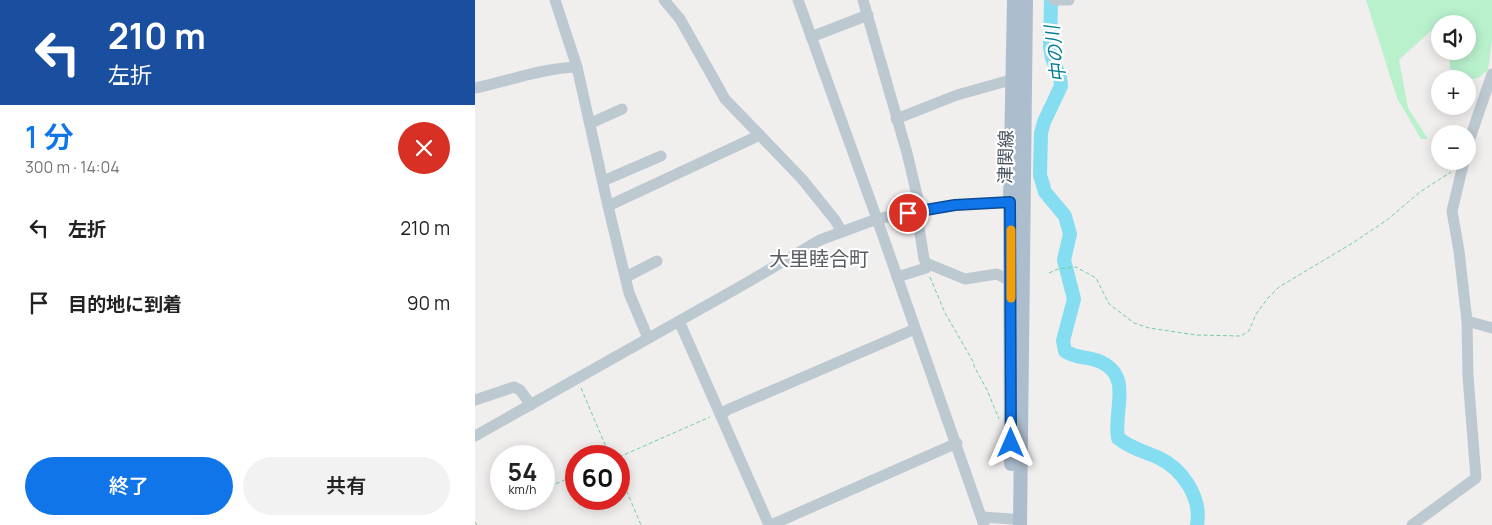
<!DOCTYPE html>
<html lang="ja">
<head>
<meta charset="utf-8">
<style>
  body { margin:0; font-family:Manrope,"Noto Sans JP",sans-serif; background:#f2f2f2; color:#222; height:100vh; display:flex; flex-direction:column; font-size:19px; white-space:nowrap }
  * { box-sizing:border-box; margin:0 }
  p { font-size:16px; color:#767676 }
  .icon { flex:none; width:28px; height:28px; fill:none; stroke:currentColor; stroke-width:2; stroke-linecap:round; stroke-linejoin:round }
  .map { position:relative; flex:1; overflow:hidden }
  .drawer { display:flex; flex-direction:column; background:#fff; width:475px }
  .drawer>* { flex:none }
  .top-card { background:#1a4fa0; color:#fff; overflow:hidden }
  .fabs { position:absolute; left:956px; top:15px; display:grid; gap:10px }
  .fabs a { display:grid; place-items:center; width:45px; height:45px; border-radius:50%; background:#fff; box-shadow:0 2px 12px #0003; font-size:25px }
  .speed { position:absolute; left:15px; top:445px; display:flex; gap:10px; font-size:25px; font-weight:700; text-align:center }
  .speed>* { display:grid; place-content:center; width:65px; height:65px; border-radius:50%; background:#fff; box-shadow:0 2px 12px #0003; line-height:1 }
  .speed small { font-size:12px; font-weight:400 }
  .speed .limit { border:8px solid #d22; background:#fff; color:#111 }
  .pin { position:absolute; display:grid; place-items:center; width:42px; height:42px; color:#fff; margin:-21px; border:2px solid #fff; border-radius:50%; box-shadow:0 1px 5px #0007 }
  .me { position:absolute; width:55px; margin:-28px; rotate:0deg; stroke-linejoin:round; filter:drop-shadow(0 0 4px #0008) }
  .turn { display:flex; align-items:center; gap:18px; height:105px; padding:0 25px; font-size:22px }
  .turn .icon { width:65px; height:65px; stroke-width:2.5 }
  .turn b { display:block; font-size:35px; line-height:42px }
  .round { display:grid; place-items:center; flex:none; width:52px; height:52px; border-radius:26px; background:#f2f2f2 }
  .head { display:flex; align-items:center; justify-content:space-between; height:85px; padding:0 25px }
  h1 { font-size:30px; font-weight:600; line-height:38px; color:#1075e8 }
  .primary-button { display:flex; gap:10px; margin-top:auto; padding:10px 25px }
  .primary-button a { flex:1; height:58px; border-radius:30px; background:#1075e8; color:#fff; font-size:20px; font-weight:600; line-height:58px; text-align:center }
  .primary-button a+a { background:#f2f2f2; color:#222 }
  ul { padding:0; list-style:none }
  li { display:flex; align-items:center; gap:15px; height:75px; padding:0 25px }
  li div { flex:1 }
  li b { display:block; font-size:19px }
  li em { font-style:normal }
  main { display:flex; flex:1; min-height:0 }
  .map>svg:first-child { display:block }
  .green { fill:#b9f1cd }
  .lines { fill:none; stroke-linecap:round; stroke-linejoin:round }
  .river { stroke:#84ddf0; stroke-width:14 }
  .minor-tunnel { stroke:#c6c7ca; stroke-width:11; stroke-dasharray:11 5.5; stroke-linecap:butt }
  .path { stroke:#70d19e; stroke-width:1; stroke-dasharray:4 2.5; stroke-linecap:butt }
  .minor { stroke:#bdc9d1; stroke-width:11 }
  .major { stroke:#acbece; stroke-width:14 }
  .route-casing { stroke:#0a4c97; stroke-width:12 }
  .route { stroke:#1075e8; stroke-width:9 }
  .slow { stroke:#f59e0b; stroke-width:9 }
  .labels { text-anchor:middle; stroke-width:4.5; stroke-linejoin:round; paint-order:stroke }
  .street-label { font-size:18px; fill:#45525c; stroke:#fff }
  .water-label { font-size:19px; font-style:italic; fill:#077e97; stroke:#fff }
  .quarter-label { font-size:20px; fill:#5a5e63; stroke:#fff }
</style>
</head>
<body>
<main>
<section class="drawer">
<div class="top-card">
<div class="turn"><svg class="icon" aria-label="left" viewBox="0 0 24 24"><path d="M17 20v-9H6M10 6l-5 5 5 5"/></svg><div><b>210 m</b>左折</div></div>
</div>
<div class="head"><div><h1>1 分</h1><p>300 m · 14:04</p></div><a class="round" style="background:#d93025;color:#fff"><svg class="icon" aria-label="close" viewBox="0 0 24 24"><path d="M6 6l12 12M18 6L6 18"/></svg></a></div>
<ul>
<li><svg class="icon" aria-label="left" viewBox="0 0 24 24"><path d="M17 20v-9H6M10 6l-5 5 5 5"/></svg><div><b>左折</b></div><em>210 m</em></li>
<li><svg class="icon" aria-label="arrive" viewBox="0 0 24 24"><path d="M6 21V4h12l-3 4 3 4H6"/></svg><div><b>目的地に到着</b></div><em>90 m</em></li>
</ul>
<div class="primary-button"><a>終了</a><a>共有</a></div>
</section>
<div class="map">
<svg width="1017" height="525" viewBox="0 0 1017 525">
  <rect width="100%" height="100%" fill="#f1eeee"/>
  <path class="green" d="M891,0H1017V40L1013,70C1010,72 1006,76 1003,78C995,81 981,74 975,68L974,51H992V24H965V29L961,26L924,60L933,108L953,139H946L922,98Z"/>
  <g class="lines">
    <path class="river" d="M576,0L575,47L577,58L585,77L586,86L569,122L566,133L565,175L570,192L590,216L595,234L589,260L599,299L588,341L590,351C601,359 614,356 626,362C658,377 638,411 643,438C655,448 668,451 682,457C707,468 727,497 722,525"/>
    <path class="minor-tunnel" d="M442,195L449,227"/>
    <g class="path">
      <path d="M574,273L583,269L601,267L621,278L634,304L659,323L674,328L721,335L766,336L774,331L781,314L793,298L804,287L876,244L912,220L945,192L976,172"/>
      <path d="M455,277L470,313L499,363V366L512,390L524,419"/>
      <path d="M106,388L135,456"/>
      <path d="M144,457L235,417"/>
      <path d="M144,473L166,525"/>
      <path d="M69,489L101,475"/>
      <path d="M43,500L47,499"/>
      <path d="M0,522L2,525"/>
    </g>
    <g class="minor">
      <path d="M80,0L102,67L133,206L154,293L173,338"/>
      <path d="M189,0L205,19L250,99L327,179L360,220L367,232"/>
      <path d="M323,0L402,219L509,525"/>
      <path d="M388,0L432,153L442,195"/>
      <path d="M579,0H594"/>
      <path d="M336,37L393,15"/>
      <path d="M0,88C33,81 68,68 102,67"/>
      <path d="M421,119L482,95L532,81"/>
      <path d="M116,123L147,109"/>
      <path d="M992,147L1017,74"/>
      <path d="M128,181L186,156"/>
      <path d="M133,206L285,135"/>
      <path d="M443,221L449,259L451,263"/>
      <path d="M151,277L182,261"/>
      <path d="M422,277L451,268V263L490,279L522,274L537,282"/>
      <path d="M204,321L294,525"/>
      <path d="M992,321L1017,328"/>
      <path d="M0,400L39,387L45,390L56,405"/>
      <path d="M246,415L252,410L440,329"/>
      <path d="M0,436L268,285L345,240L402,219L433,213L480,205L542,202"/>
      <path d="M507,517L537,519"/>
      <path d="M296,525L482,443"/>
      <path d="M937,525L1001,478L993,376L992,321L984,251L977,211L989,161"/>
    </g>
    <g class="major">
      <path d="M536,464L535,202L539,0"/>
      <path d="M545,525L551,0"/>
    </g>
  </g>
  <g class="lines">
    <g class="route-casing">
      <path id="route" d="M433,213L480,205L535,202L536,443"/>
    </g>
    <use href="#route" class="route"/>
    <path class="slow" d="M536,230V298"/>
  </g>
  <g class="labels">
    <g class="street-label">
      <text transform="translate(531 157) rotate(-89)" y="6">津関線</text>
    </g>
    <g class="water-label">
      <text transform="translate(580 54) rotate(-97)" y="7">中の川</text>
    </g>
    <g class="quarter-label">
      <text x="344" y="266">大里睦合町</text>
    </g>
  </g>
</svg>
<div class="fabs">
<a><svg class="icon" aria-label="sound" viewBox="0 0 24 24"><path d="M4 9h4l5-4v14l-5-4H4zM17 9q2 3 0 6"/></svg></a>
<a>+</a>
<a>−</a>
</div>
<div class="speed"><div>54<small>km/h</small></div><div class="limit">60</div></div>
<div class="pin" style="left:433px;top:213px;background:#d93025"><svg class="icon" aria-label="arrive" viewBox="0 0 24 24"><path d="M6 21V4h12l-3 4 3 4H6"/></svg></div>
<svg class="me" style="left:536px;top:443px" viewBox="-20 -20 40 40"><path d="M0-17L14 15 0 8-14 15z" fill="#1075e8" stroke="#fff" stroke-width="4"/></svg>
</div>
</main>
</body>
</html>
